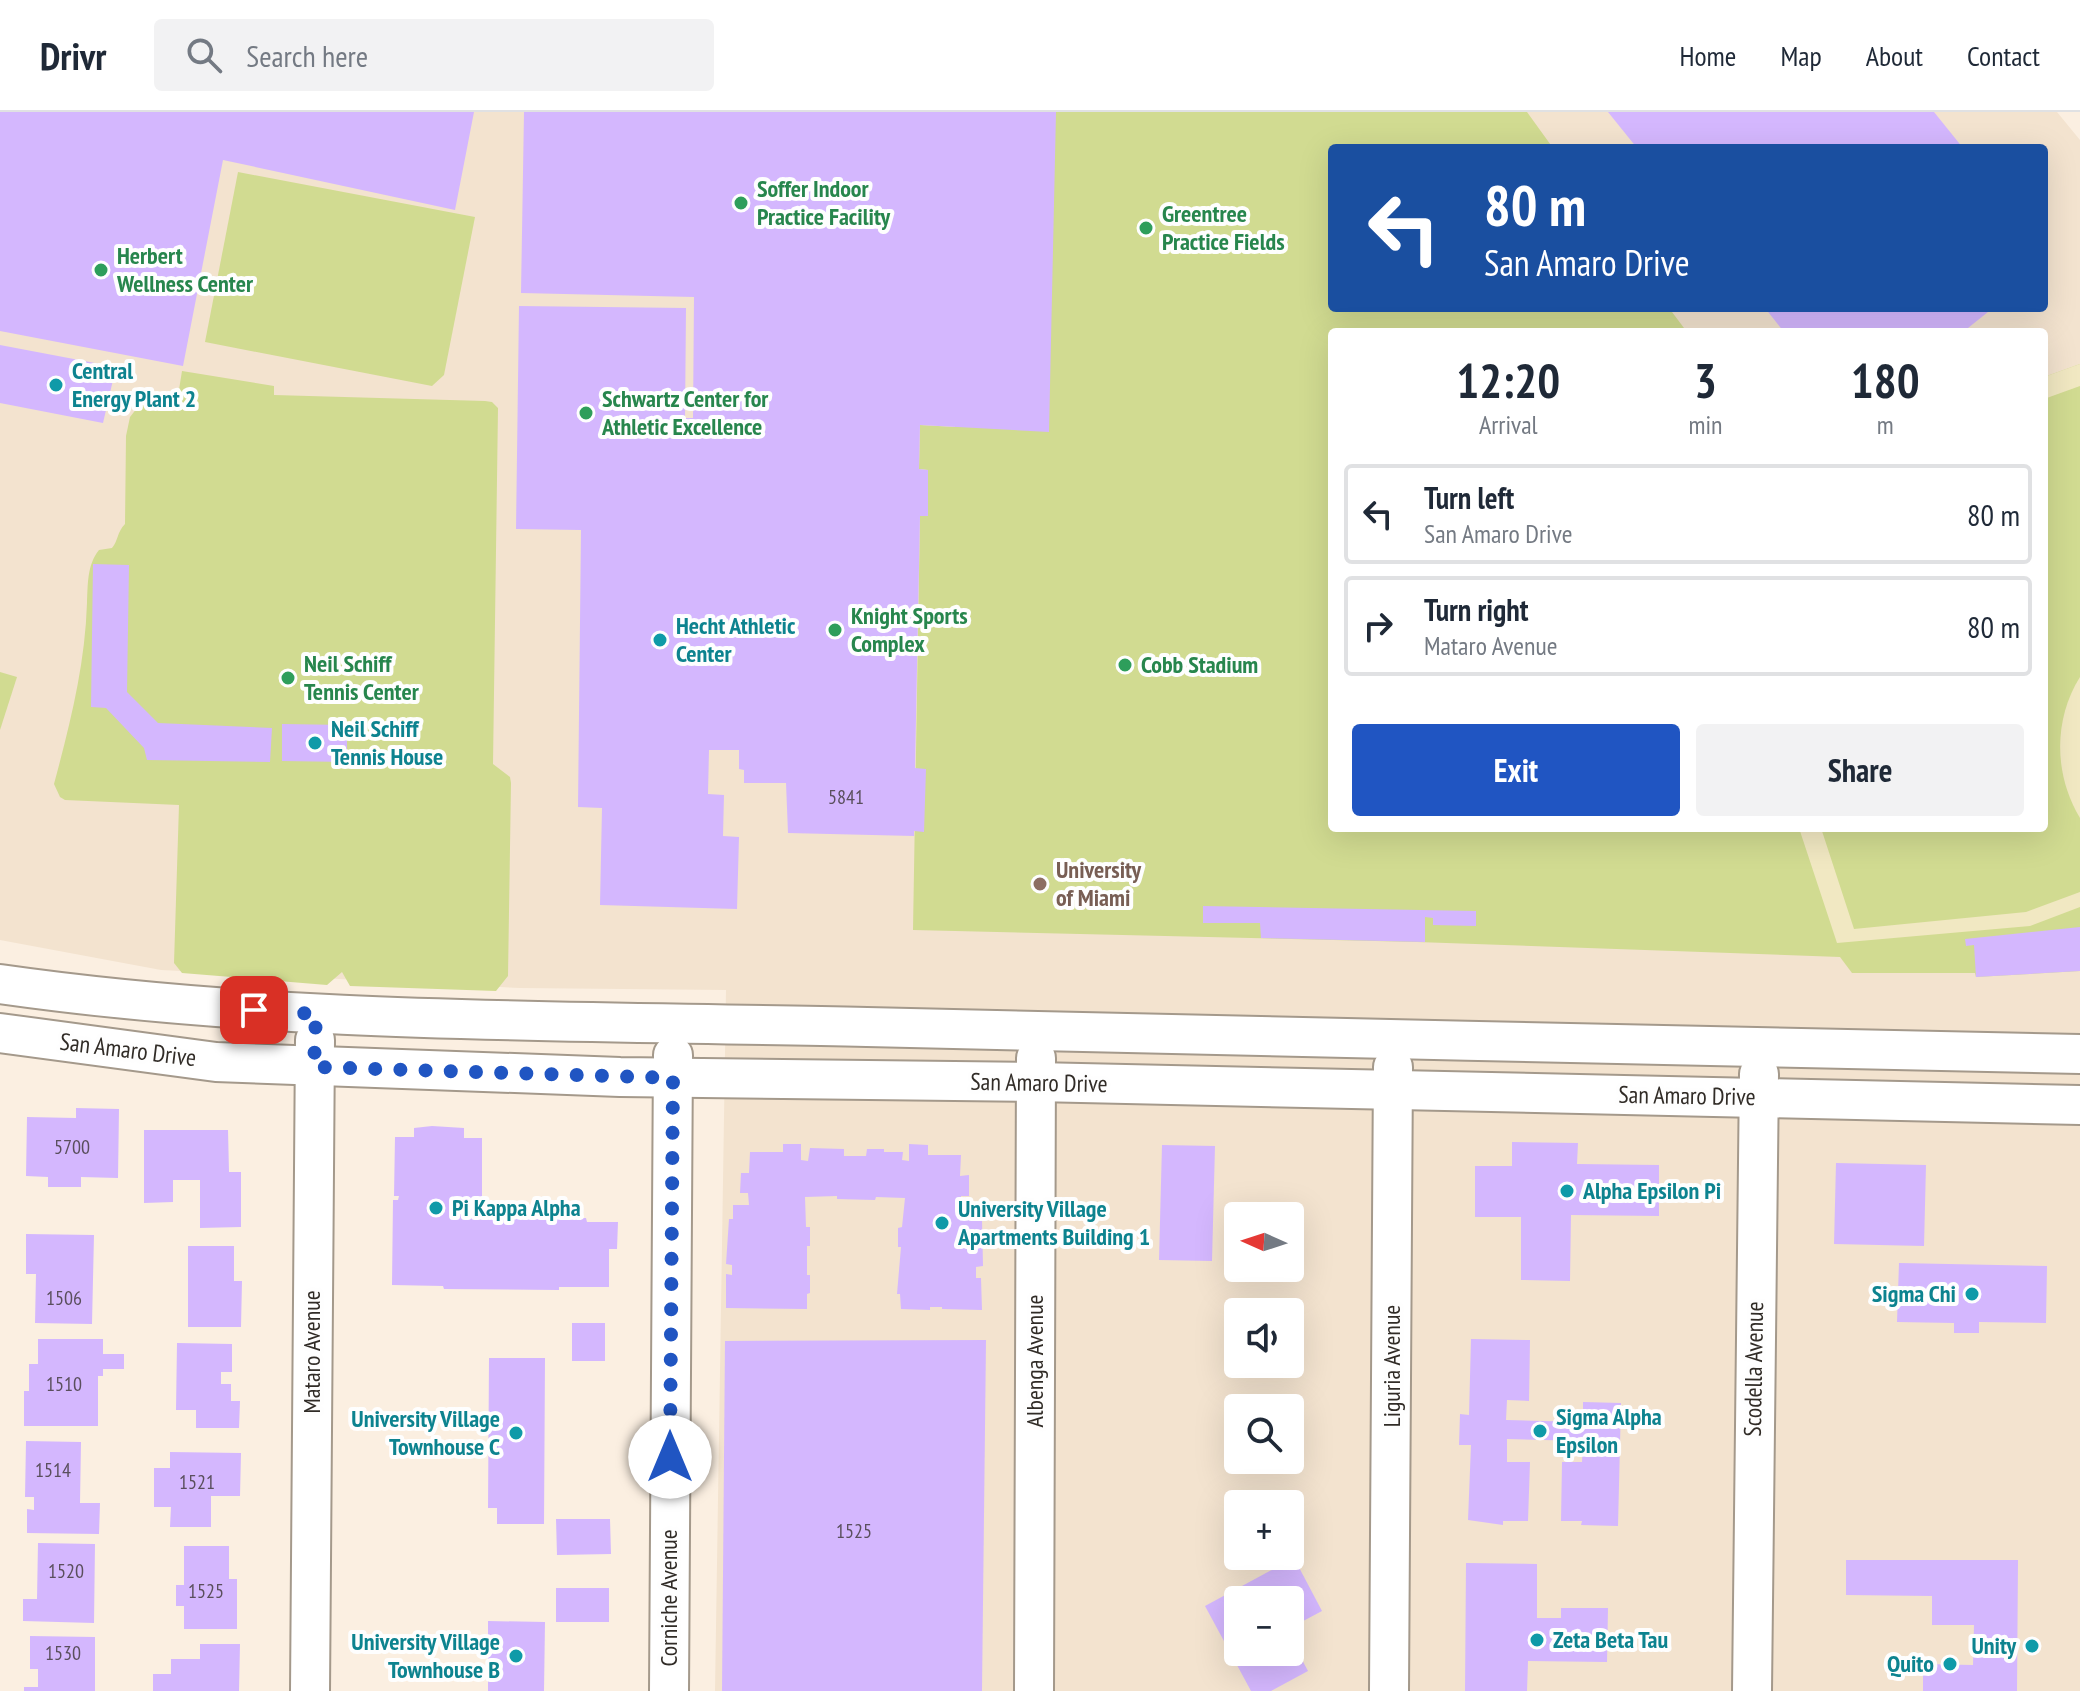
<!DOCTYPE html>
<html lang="en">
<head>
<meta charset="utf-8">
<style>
  body { margin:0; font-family:"PT Sans Narrow",sans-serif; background:#f2f2f3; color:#1f2937; height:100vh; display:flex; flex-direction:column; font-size:30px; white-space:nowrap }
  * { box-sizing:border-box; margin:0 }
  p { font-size:26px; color:#747a83 }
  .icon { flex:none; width:44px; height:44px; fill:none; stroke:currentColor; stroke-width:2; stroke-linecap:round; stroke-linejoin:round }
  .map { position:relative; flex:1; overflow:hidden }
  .drawer { position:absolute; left:1328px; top:216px; width:720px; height:504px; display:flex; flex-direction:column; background:#fff; border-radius:8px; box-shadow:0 8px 32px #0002 }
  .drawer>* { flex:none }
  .banner { position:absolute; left:1328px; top:32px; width:720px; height:168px; border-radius:8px; box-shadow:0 8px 32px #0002; background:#1a4fa0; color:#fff; overflow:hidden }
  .needle { width:52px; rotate:273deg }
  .tools { position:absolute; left:1224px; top:1090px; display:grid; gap:16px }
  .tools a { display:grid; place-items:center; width:80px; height:80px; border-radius:8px; background:#fff; box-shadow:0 8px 32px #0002; font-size:40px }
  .pin { position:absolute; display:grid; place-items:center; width:68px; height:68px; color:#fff; margin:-34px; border-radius:16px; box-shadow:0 4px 12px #0006 }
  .me { position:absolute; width:88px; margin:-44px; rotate:0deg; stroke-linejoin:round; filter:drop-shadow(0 0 6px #0008) }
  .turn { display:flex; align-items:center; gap:28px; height:168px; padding:0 24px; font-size:36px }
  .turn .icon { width:104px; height:104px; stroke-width:2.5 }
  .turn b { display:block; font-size:56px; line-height:68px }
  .eta { display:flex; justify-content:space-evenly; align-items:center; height:136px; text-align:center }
  .eta b { font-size:48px; font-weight:700; line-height:56px }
  .primary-button { display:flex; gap:16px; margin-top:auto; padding:16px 24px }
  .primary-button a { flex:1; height:92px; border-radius:8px; background:#2055c2; color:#fff; font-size:32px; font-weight:700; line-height:92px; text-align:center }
  .primary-button a+a { background:#f2f2f3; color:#1f2937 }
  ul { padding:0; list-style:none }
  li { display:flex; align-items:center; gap:24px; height:100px; margin:0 16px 12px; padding:0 8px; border:4px solid #e0e1e3; border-radius:8px }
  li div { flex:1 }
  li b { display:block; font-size:30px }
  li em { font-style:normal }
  header { display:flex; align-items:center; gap:48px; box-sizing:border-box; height:112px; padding:0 40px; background:#fff; border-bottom:2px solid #e0e1e3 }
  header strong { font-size:38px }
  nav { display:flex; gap:44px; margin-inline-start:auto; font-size:28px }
  .search { width:560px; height:72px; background:#f2f2f3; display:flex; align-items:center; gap:20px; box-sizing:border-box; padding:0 28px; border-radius:8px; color:#747a83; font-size:30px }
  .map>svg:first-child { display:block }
  .built { fill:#f3e3cf; fill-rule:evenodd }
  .green { fill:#d1db91 }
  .sand { fill:#f1e8c2 }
  .building { fill:#d4b7fe }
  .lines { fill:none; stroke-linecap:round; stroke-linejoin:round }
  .minor-casing { stroke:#a4998b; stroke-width:42 }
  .minor { stroke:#fff; stroke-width:38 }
  .route { stroke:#2055c2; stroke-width:14; stroke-dasharray:0 25.2 }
  .leisure-dot { fill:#2e9e5b; stroke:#fefefe; stroke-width:3 }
  .culture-dot { fill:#0f9aa8; stroke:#fefefe; stroke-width:3 }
  .education-dot { fill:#8d6e63; stroke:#fefefe; stroke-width:3 }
  .labels { text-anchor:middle; stroke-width:8; stroke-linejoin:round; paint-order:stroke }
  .number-label { font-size:20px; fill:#5a4f5d }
  .leisure-label { font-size:24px; font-weight:bold; fill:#27864d; stroke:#fefefe; text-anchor:start }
  .culture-label { font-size:24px; font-weight:bold; fill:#0d838f; stroke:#fefefe; text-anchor:start }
  .education-label { font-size:24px; font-weight:bold; fill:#785e54; stroke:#fefefe; text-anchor:start }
  .street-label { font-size:24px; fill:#312c27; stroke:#fefefe }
</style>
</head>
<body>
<header>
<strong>Drivr</strong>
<div class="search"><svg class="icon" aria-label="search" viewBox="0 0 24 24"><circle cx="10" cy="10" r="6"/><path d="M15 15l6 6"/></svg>Search here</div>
<nav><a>Home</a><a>Map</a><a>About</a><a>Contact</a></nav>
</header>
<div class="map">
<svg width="2080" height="1579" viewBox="0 0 2080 1579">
  <rect width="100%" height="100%" fill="#fbefe1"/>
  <path class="built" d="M0,0H2057L2080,28V1579H715L726,878L520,876L161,858L0,828ZM1332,36H2044V196H1332ZM1332,220H2044V716H1332ZM1238,1104H1290V1156H1238ZM1238,1200H1290V1252H1238ZM1238,1296H1290V1348H1238ZM1238,1392H1290V1444H1238ZM1238,1488H1290V1540H1238Z"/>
  <g class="green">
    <path d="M961,0H1527L1553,36H1332V196H1669L1687,220H1332V716H2044V265L2080,252V859L1976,865L1975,861H1852L1840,845L1417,830L913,818L920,404L928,403V358L919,357L920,313L955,315Z"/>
    <path d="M238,60L475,105L444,263L432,274L205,230Z"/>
    <path d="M182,259L274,274V283L485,289L492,290L498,296L493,652L510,665L511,671L508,864L496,879L350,874L342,860L327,873L182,861L174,851L179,693L65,688L60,685L54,672C70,612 85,554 87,491C88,472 87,453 99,438L112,436C118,429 117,420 125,412L126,324L130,305L141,291L177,290Z"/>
    <path d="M0,560L17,565L0,618Z"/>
  </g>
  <g class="sand">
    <path d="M2080,252V274L2044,287V265Z"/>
    <path d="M2080,565V706C2054,663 2053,608 2080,565Z"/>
    <path d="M1799,716H1821L1854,817L2026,800L2080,780V795L2030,814L1837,831Z"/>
  </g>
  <g class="building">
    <path d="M0,0H474L455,98L223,48L183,254L0,219Z"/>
    <path d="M524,0H1056L1049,320L920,313L919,357L928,358V404H920L915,656L926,657L924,720L914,719V724L788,721L786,671H744V658L739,657V638H709L708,682L724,683L723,724L739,725L737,797L600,793L602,696L578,695L581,418L516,417L519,194L686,196L685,306H693L694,185L521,181Z"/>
    <path d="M1608,0H1934L1963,36H1637Z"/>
    <path d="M1765,196H1993L1963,220H1784Z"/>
    <path d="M0,233L116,255L103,311L0,291Z"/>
    <path d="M93,452L129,453L127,580L158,611L272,616L270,650L147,648L144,636L106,596L91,595Z"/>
    <path d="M282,612L347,613V650L282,649Z"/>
    <path d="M1203,794L1476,799V814L1433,813V806L1425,805V830L1261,826L1260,811H1203Z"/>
    <path d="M2080,815V859L1976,865L1974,833L1966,834L1965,827Z"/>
    <path d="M76,996L119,997L118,1066L81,1065V1075H48V1065L26,1064L27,1005L76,1006Z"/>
    <path d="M432,1014L464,1016V1026H482V1085H478V1105L586,1106L587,1110H618L617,1137H609V1175H559V1178L444,1177L443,1174L392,1173L393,1088H398L399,1084H394L395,1025H414V1016Z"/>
    <path d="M144,1018H228L229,1060H241V1115L200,1116V1068H173V1090L144,1091Z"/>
    <path d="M1512,1030L1578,1031L1577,1052L1659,1053V1104L1571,1103L1570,1169L1521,1168V1105H1475V1054H1512Z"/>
    <path d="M783,1032H801V1048L808,1049L810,1036L844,1037V1044H866L867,1037H884V1040H903L902,1048L909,1049V1032L928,1033V1043H961L960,1064L969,1063V1084H961L960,1096H977V1107H982L983,1154L976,1155V1166H981L982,1198L942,1197V1195H930V1198L901,1197L900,1182H897L901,1135H898V1116L902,1115L905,1086L876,1085L875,1088L837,1087V1084L805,1085L806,1115H810V1134H807V1163H810V1181L807,1182V1197L726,1196V1162L732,1163V1153L726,1152L729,1107H733V1093H749L748,1081H740L741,1061H749L750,1040H783Z"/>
    <path d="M1162,1033L1215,1034L1212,1149L1159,1148Z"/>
    <path d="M1836,1051L1926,1053L1924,1134L1834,1132Z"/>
    <path d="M26,1122L94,1123L92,1212L35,1211L36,1162H26Z"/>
    <path d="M188,1134H234V1169H242L241,1215H188Z"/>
    <path d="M1899,1151L2047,1154L2046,1211L1979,1210V1221H1954V1211L1897,1210Z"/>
    <rect x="572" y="1211" width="33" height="38"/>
    <path d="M38,1227H103V1242H124V1257H103V1264H98V1314H24V1279H29V1252H38Z"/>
    <path d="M1471,1227L1530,1228L1529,1289L1507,1288L1506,1308L1583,1310V1290L1621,1291L1618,1414L1581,1413L1582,1409H1561L1562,1350H1582L1583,1329L1507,1327V1350H1530L1528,1409H1503V1413L1468,1408L1471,1333H1459L1460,1302L1469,1303Z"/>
    <path d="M986,1228L982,1579H722L725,1229Z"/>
    <path d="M177,1231L232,1232V1260H221V1272H231V1289H240L239,1316H196V1298H176Z"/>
    <path d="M489,1246H545L544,1412H497V1396H488Z"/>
    <path d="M26,1329L81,1330L80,1391H100L99,1422L27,1421V1397L34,1398V1385H25Z"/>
    <path d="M170,1340L241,1341L240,1384H211V1415H170L171,1395H154V1356H170Z"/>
    <path d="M556,1407H610L611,1442L557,1443Z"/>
    <path d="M38,1431L95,1432L94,1511L23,1509V1487H37Z"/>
    <path d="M184,1434H229V1467H237V1517H184V1494H176V1473H184Z"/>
    <path d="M1294,1446L1322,1499L1290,1516V1488H1238V1540H1290V1525L1308,1559L1271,1579H1251L1205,1494Z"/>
    <path d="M1846,1448H2018L2017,1579H1923V1552L1973,1553L1974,1513H1932V1484L1846,1483Z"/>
    <path d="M1466,1451L1537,1452V1506H1561V1496H1608L1607,1550L1528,1549L1527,1579H1465Z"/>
    <rect x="556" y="1476" width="53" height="34"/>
    <path d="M488,1509L545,1510L544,1579H488Z"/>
    <path d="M30,1524L95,1525V1579H24V1575H38V1557H30Z"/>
    <path d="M200,1532H240L239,1579H153V1562H171V1547H200Z"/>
  </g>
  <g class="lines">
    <g class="minor-casing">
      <g id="minor">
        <path d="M0,872C287,913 578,908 867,915C1271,924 1676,934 2080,942"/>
        <path d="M0,921L216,950L620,965L1036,970L2080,993"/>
        <path d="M310,1579L315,928"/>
        <path d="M669,1579L673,943"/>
        <path d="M1034,1579L1036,946"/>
        <path d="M1389,1579L1393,955"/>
        <path d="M1752,1579L1759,962"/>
      </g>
    </g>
    <use href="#minor" class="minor"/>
  </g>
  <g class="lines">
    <path class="route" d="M254,898L316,902L314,955L673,966L670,1345"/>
  </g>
  <g class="leisure-dot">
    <circle cx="741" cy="91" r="8"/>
    <circle cx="1146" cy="116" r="8"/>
    <circle cx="101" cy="158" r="8"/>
    <circle cx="586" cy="301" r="8"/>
    <circle cx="835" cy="518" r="8"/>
    <circle cx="1125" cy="553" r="8"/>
    <circle cx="288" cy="566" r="8"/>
  </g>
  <g class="culture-dot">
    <circle cx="56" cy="273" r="8"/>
    <circle cx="660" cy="528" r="8"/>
    <circle cx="315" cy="631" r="8"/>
    <circle cx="1567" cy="1079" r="8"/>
    <circle cx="436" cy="1096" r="8"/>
    <circle cx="942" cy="1111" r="8"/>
    <circle cx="1972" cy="1182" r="8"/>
    <circle cx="1540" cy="1319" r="8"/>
    <circle cx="516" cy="1321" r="8"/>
    <circle cx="1537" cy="1528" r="8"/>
    <circle cx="2032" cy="1534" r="8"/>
    <circle cx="516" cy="1544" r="8"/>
    <circle cx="1950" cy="1552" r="8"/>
  </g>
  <circle class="education-dot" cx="1040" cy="772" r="8"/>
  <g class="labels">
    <g class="number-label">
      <text x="846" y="692">5841</text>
      <text x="72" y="1042">5700</text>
      <text x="64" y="1193">1506</text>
      <text x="64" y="1279">1510</text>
      <text x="53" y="1365">1514</text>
      <text x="197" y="1377">1521</text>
      <text x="854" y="1426">1525</text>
      <text x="66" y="1466">1520</text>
      <text x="206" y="1486">1525</text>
      <text x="63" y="1548">1530</text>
    </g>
    <g class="leisure-label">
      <text x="757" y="85">Soffer Indoor<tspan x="757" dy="28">Practice Facility</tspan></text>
      <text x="1162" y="110">Greentree<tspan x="1162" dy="28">Practice Fields</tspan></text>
      <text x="117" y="152">Herbert<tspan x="117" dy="28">Wellness Center</tspan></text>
      <text x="602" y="295">Schwartz Center for<tspan x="602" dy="28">Athletic Excellence</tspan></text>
      <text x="851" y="512">Knight Sports<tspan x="851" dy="28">Complex</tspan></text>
      <text x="304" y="560">Neil Schiff<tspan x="304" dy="28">Tennis Center</tspan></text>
      <text x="1141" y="561">Cobb Stadium</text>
    </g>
    <g class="culture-label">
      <text x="72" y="267">Central<tspan x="72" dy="28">Energy Plant 2</tspan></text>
      <text x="676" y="522">Hecht Athletic<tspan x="676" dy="28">Center</tspan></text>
      <text x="331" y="625">Neil Schiff<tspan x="331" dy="28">Tennis House</tspan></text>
      <text x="1583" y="1087">Alpha Epsilon Pi</text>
      <text x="452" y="1104">Pi Kappa Alpha</text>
      <text x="958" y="1105">University Village<tspan x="958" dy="28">Apartments Building 1</tspan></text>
      <text x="1956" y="1190" text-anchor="end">Sigma Chi</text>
      <text x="1556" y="1313">Sigma Alpha<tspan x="1556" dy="28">Epsilon</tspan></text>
      <text x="500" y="1315" text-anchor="end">University Village<tspan x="500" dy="28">Townhouse C</tspan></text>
      <text x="1553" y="1536">Zeta Beta Tau</text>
      <text x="500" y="1538" text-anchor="end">University Village<tspan x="500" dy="28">Townhouse B</tspan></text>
      <text x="2016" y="1542" text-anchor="end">Unity</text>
      <text x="1934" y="1560" text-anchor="end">Quito</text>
    </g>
    <g class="education-label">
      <text x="1056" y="766">University<tspan x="1056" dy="28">of Miami</tspan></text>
    </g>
    <g class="street-label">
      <text transform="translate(128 938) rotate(7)" y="8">San Amaro Drive</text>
      <text transform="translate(1039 971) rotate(1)" y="8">San Amaro Drive</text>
      <text transform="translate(1687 984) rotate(1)" y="8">San Amaro Drive</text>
      <text transform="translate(312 1240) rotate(-90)" y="8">Mataro Avenue</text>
      <text transform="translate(1035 1249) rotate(-90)" y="8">Albenga Avenue</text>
      <text transform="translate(1392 1254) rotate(-90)" y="8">Liguria Avenue</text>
      <text transform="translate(1754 1257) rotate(-89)" y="8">Scodella Avenue</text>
      <text transform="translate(669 1486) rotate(-90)" y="8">Corniche Avenue</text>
    </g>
  </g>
</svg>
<div class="tools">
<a><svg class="needle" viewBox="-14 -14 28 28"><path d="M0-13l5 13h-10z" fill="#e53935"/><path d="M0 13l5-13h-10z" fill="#747a83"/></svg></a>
<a><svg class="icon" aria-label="sound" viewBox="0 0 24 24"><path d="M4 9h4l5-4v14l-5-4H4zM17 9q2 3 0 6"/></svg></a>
<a><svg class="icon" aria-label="search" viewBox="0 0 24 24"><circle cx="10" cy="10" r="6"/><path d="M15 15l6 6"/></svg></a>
<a>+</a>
<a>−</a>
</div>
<div class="pin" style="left:254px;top:898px;background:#d93025"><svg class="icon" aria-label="arrive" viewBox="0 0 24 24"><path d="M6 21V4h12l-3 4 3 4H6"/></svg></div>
<svg class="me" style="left:670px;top:1345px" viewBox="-20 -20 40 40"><circle r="19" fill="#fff"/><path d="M0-13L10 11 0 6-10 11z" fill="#2055c2"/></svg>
<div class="banner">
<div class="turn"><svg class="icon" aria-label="left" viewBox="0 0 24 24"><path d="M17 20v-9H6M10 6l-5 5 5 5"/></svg><div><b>80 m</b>San Amaro Drive</div></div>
</div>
<section class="drawer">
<div class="eta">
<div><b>12:20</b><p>Arrival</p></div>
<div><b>3</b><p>min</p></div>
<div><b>180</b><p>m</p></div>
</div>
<ul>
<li><svg class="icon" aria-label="left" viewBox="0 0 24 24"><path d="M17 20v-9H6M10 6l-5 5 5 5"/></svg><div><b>Turn left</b><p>San Amaro Drive</p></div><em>80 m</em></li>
<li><svg class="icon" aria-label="right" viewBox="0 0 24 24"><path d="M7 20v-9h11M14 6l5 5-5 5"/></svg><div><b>Turn right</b><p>Mataro Avenue</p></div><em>80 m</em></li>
</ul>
<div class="primary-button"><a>Exit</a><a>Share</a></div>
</section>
</div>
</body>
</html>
